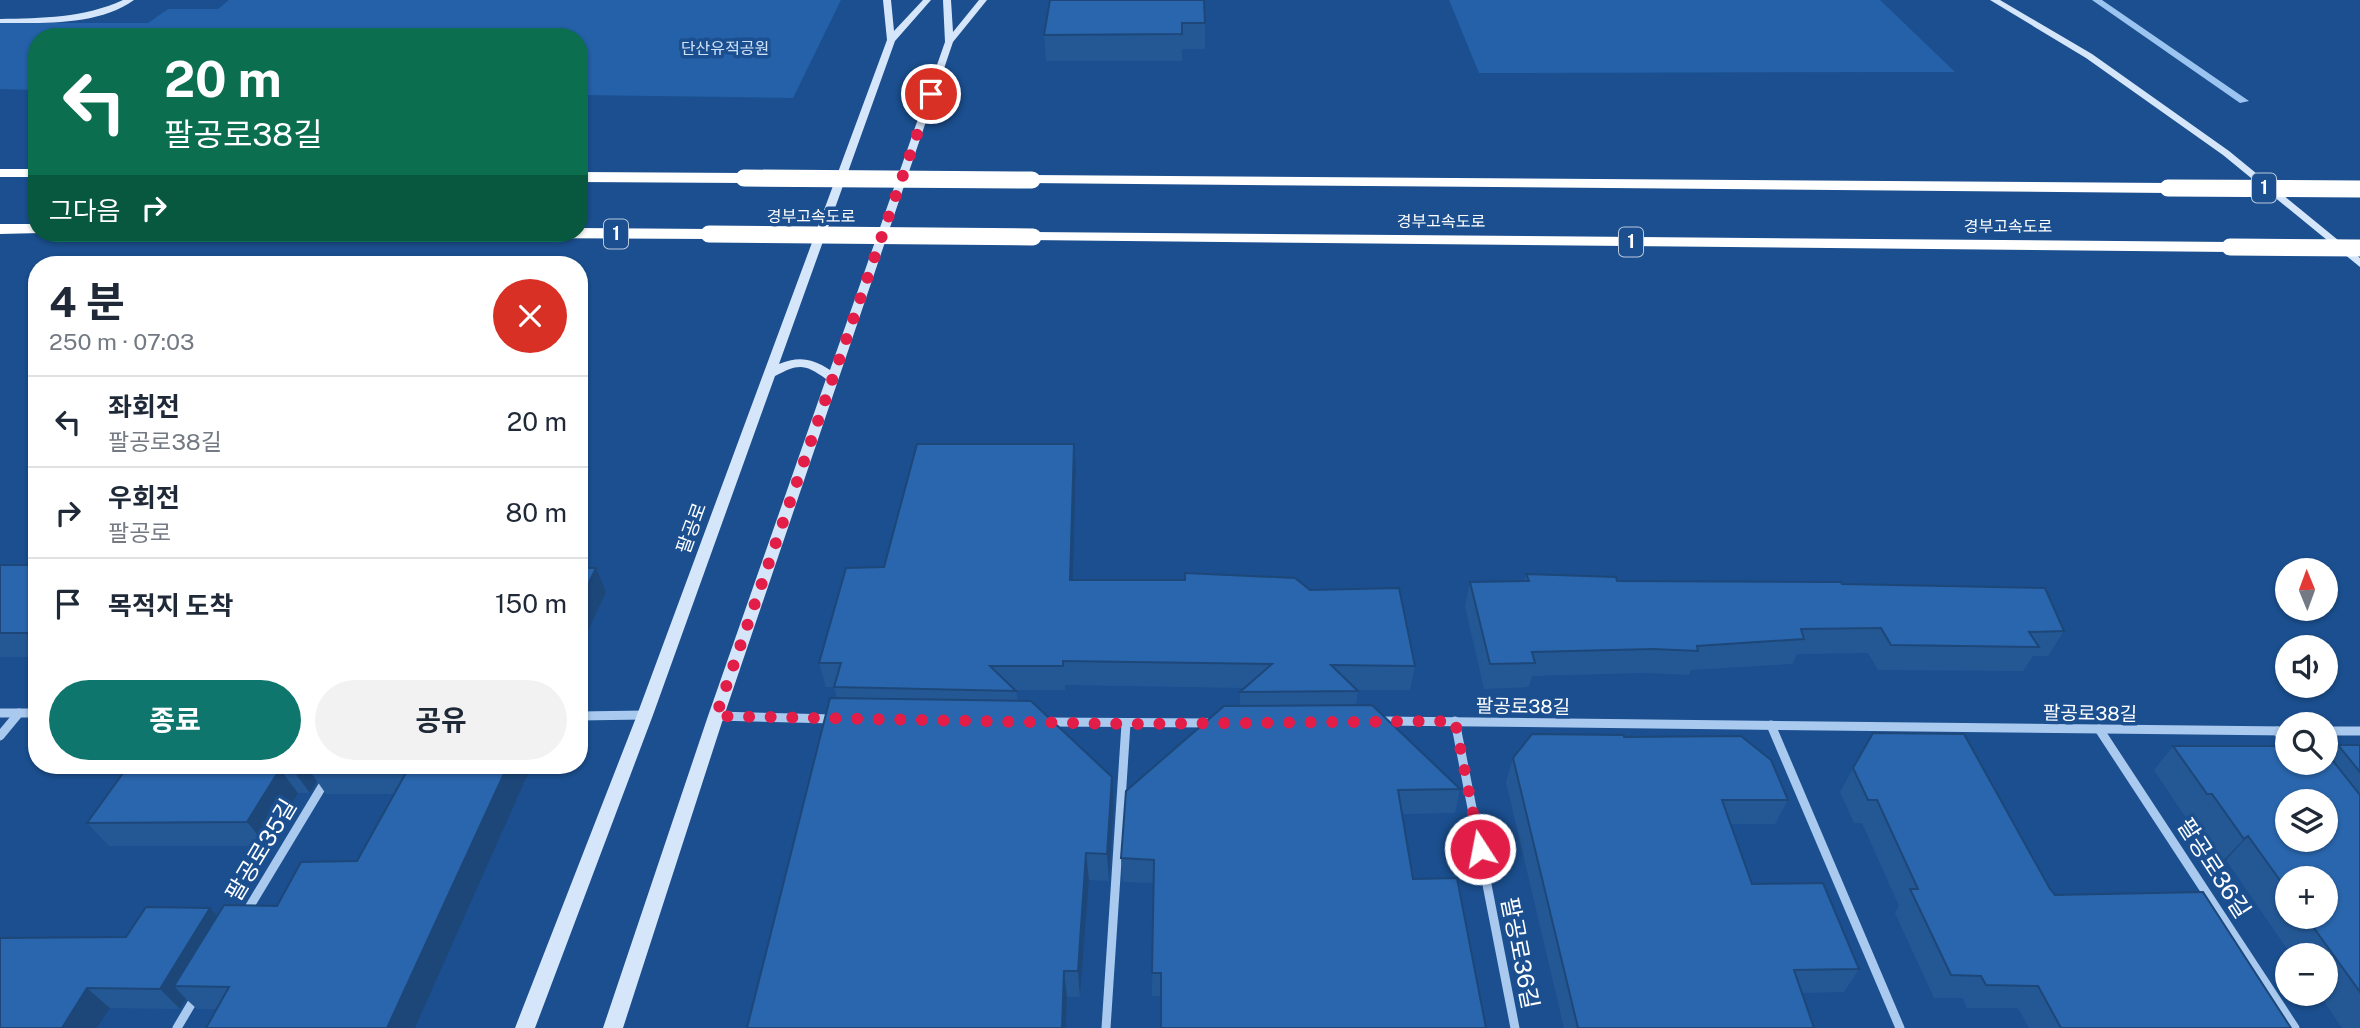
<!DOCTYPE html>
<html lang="ko">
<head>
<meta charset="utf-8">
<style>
  body { margin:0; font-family:"Public Sans","Noto Sans KR",sans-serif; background:#f2f2f3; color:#1f2937; height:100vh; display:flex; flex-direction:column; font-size:26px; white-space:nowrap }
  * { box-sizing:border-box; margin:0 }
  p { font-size:23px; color:#747a83 }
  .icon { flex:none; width:38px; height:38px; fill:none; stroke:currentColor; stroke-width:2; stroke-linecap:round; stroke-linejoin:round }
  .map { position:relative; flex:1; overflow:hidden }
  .drawer { position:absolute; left:28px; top:256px; width:560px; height:518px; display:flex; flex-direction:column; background:#fff; border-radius:28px; box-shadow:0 2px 5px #0004 }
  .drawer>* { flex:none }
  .banner { position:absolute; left:28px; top:28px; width:560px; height:214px; border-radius:28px; box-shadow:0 2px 5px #0004; background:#0b6e4f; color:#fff; overflow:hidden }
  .needle { width:46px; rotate:359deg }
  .buttons { position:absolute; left:2275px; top:558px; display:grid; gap:14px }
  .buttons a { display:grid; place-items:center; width:63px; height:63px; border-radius:50%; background:#fff; box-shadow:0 2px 5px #0004; font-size:35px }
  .pin { position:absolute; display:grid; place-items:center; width:60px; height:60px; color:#fff; margin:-30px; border:4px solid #fff; border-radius:50%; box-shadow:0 2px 7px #0007 }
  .me { position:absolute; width:77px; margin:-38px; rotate:349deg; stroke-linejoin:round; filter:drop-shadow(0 0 5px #0008) }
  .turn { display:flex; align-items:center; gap:24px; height:147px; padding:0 21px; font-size:32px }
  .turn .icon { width:91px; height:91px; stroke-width:2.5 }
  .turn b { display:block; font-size:49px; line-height:60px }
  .then { display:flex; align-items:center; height:66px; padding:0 21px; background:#0003; gap:14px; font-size:26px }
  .round { display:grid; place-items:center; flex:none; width:74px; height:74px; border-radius:37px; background:#f2f2f3 }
  .head { display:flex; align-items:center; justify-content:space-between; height:119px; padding:0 21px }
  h1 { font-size:42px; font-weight:700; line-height:52px }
  .button { display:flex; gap:14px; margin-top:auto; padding:14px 21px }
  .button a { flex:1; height:80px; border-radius:42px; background:#0f766e; color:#fff; font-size:28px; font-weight:700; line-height:80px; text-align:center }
  .button a+a { background:#f2f2f3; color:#1f2937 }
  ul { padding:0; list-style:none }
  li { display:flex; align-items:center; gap:21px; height:91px; padding:0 21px; border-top:2px solid #e0e1e3 }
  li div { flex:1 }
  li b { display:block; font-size:26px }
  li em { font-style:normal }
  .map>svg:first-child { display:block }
  .green { fill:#2461a8 }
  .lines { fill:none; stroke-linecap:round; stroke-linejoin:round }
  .stream { fill:#9cc4f0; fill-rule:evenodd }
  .street { stroke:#a9c9ee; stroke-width:9 }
  .secondary { fill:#d6e6fa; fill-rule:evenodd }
  .highway { fill:#fff; fill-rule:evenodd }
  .highway-bridge { stroke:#fff; stroke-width:17 }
  .wall { fill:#245895; fill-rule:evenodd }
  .shaded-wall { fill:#1d4779 }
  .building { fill:#2a66ad; stroke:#1d4779; stroke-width:2; fill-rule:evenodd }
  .route { stroke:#e11d48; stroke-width:12; stroke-dasharray:0 21.6 }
  .labels { text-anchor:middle; stroke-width:7; stroke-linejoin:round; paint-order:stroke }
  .far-park-label { font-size:16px; fill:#cfe3fa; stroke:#1b4f8f }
  .far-street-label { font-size:16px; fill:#fff; stroke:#1b4f8f }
  .shield { fill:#1b4f8f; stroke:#bbcadd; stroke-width:2 }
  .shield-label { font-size:18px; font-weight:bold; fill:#fff }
  .street-label { font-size:19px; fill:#fff; stroke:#1b4f8f }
  .near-street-label { font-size:23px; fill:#fff; stroke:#1b4f8f }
</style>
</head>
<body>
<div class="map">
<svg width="2360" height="1028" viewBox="0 0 2360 1028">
  <rect width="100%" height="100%" fill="#1b4f8f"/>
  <g class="green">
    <path d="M229,0H841L793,98L579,95V37H37V90L0,89V23H148L168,9H218Z"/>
    <path d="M1449,0H1880L1955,72L1479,73Z"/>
  </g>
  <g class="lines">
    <path class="stream" d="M2092,0H2102L2249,101L2240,103Z"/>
    <g class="street">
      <path d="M0,713H37"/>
      <path d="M579,716L644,715"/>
      <path d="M716,716L834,719"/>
      <path d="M1381,721L2287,731"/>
      <path d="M1455,721L1515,1028"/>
      <path d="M1045,722L1212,723"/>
      <path d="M1771,725L1900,1028"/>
      <path d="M2099,729L2295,1028"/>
      <path d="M2277,731L2287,745"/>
      <path d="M2326,731H2360"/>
      <path d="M0,736L19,713"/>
      <path d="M247,911L335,765"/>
      <path d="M177,1028L196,996"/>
      <path d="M1106,1028L1126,724"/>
    </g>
    <g class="secondary">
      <path d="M123,0H134C98,26 42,23 0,23V19C42,18 84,18 123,0Z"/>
      <path d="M883,0H891L894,31L923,0H931L895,41L779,364C798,356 812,358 830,370L945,42L943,0H951L953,32L979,0H987L953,42L724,716L623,1028H603L708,716L826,379C804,363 798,364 775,376L653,715L535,1028H515L637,715L887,40Z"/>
      <path d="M1990,0H2000L2092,54L2229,151L2360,258V267L2223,155L2086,58Z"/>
    </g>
    <g class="highway">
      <rect x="0" y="169" width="37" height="8"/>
      <path d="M579,172L744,173L752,178L744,183L579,182Z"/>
      <path d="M1032,175L2168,183L2176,188L2168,193L1027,183L1024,180L1027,177Z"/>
      <path d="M0,224H37V233H41L0,234Z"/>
      <path d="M579,228L709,229L717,234L709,239L522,238L514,233H579Z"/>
      <path d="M1033,232L2230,242L2238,247L2230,252L1027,240L1025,237Z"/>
    </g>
    <g class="highway-bridge">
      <path d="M744,178L1032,180"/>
      <path d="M2168,188L2360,189"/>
      <path d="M709,234L1033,237"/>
      <path d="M2230,247L2360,248"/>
    </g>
  </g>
  <g class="wall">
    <path d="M1050,0L1205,23V49H1182V61H1046L1044,35Z"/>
    <path d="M1076,468L1072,580L1310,590L1415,666L1410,690H1357L1358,691L1356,705L1460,789L1455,813L1402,814L1161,996H1152L1153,883L1123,882L1121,858L1240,706V692L1245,688L1065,685V690H1016L1018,701L1112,777L1114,805L1109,881L1089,880L1080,997H1067L1066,1028H747L837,698L834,687H826L819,663Z"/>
    <rect x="0" y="565" width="37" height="92"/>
    <path d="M1526,574L1617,581L1842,584L2064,631L2048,656H2033L2023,671L1878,670L1868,653L1797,654L1792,664L1691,670L1689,675L1645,673L1532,676L1529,687L1484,689L1465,606L1470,582L1524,581Z"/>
    <path d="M1873,733L2055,895L2291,1028H2029L2018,1008H1967L1963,998H1934L1895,913L1899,906L1862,823H1854L1840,792Z"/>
    <path d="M2338,745H2360V1028H2342L2319,994H2326V956H2292L2226,860L2222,862L2191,818H2186L2154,770L2173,746L2329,756ZM2287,878L2326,917H2287Z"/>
    <path d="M1513,758L1788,800L1775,824H1730L1752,884L1859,969L1844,992L1802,993L1814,1028H1564L1506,782Z"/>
    <path d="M129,765H532L415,1028H206L217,1009H197L186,999L180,1009L110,1008L0,1028L126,937L218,916L277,906L357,861L394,794H326L317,781L310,793H298L267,846H109L87,823Z"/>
  </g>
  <g class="shaded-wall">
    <path d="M1074,444L1076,468L1072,604L1070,580Z"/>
    <path d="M596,568L606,592L579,650V603Z"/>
    <path d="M295,765H327L309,770L317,781L310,793L292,769Z"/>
    <path d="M508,765H532L415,1028H387Z"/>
    <path d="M280,769L298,793L267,846L247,822Z"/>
    <path d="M1112,777L1114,805L1109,881L1107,854Z"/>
    <path d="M2248,836L2226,860L2222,862L2244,839Z"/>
    <path d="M1086,853L1089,880L1080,997L1078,971Z"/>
    <path d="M210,908L229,928L174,986L186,999L180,1009L160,989Z"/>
    <path d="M1064,971L1067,997L1066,1028H1062Z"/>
    <path d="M87,988L110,1008L97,1028H62Z"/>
  </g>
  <g class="building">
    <path d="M1050,0H1204L1205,23H1182V34L1044,35Z"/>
    <path d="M917,444H1074L1070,580H1185V573L1295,578L1310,590L1399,588L1415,666L1331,665L1358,691L1240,692L1272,664L1063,661V666H990L1016,691L834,687L841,663H819L846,568L884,567Z"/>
    <rect x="0" y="565" width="37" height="68"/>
    <path d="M579,568H596L579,603Z"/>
    <path d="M1526,574L1616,577L1617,581L1841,582L1842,584L2045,588L2064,631L2029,632L2039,647L1891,645L1881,628L1801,629L1804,639L1697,646L1698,651L1653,649L1532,652L1535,663L1490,664L1470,582L1529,581Z"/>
    <path d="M830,698L1031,701L1112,777L1107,854L1086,853L1078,971H1064L1062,1028H747Z"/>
    <path d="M1372,705L1460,789L1398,790L1413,879L1457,878L1486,1028H1161V973H1152L1154,860L1121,858L1126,791L1224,706Z"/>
    <path d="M1873,733L1964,734L2050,889L2055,895L2203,892L2291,1028H2061L2038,986L1986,985L1981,976L1951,975L1910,889H1918L1877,800H1868L1853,768Z"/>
    <path d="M1532,734L1624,735V737L1741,736L1771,760L1788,800H1722L1752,884L1823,883L1859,969L1794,970L1814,1028H1578L1513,758Z"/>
    <path d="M2338,745H2360V772Z"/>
    <path d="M2173,746H2287V763H2326V752L2360,795V992L2306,917H2326V878H2287V890L2248,836L2244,839L2212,794H2207ZM2287,802H2326V840H2287Z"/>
    <path d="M129,765H295L292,769H280L247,822L87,823Z"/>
    <path d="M312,765H508L387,1028H206L229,987L174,986L224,905L277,906L301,862L357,861L407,771L309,770Z"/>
    <path d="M146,907L210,908L160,989L87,988L62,1028H0V938L126,937Z"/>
  </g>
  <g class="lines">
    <path class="route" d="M931,94L716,716L1126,724L1455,721L1480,849"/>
  </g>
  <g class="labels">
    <g class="far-park-label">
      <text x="725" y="54">단산유적공원</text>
    </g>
    <g class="far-street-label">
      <text x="811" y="222">경부고속도로</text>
      <text x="1441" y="227">경부고속도로</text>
      <text x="2008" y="232">경부고속도로</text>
    </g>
    <g class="shield">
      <rect x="2252" y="173.5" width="24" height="29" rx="5"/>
      <rect x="604" y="219.5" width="24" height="29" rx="5"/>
      <rect x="1619" y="227.5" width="24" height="29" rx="5"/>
    </g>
    <g class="shield-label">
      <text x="2264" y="194">1</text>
      <text x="616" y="240">1</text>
      <text x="1631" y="248">1</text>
    </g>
    <g class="street-label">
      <text transform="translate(691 528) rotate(-70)" y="7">팔공로</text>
      <text transform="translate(1523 706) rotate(1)" y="7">팔공로38길</text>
      <text transform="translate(2090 713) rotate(1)" y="7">팔공로38길</text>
    </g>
    <g class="near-street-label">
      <text transform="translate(261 850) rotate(-59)" y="8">팔공로35길</text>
      <text transform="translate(2214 868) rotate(57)" y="8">팔공로36길</text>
      <text transform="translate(1520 953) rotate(79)" y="8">팔공로36길</text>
    </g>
  </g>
</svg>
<div class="buttons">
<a><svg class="needle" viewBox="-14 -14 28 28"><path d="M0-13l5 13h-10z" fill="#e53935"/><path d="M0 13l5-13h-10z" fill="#747a83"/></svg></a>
<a><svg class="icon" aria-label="sound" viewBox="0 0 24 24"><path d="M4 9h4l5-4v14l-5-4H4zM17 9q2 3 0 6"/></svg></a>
<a><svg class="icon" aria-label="search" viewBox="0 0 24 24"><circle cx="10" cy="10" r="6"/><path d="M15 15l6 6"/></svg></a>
<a><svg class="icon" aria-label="layers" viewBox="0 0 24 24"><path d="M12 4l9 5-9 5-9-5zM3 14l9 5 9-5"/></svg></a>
<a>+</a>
<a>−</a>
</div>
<div class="pin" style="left:931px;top:94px;background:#d93025"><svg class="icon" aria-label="arrive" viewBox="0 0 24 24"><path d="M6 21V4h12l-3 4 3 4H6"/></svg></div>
<svg class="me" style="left:1480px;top:849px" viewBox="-20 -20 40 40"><circle r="17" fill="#e11d48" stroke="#fff" stroke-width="3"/><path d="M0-11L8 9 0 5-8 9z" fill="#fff"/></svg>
<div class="banner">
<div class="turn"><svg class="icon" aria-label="left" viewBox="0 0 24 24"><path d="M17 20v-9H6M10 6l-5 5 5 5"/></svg><div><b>20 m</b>팔공로38길</div></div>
<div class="then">그다음<svg class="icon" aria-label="right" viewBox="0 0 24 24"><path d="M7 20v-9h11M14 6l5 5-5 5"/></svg></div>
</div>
<section class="drawer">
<div class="head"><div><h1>4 분</h1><p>250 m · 07:03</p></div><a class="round" style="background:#d93025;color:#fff"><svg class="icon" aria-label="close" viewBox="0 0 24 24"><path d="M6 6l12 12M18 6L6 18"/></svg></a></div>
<ul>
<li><svg class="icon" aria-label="left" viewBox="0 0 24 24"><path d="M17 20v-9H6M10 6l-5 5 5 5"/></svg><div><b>좌회전</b><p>팔공로38길</p></div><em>20 m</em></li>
<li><svg class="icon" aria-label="right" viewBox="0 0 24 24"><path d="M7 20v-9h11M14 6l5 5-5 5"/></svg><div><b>우회전</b><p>팔공로</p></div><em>80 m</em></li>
<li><svg class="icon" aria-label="arrive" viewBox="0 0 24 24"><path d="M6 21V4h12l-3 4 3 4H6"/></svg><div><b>목적지 도착</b></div><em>150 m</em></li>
</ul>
<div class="button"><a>종료</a><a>공유</a></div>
</section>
</div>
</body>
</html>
